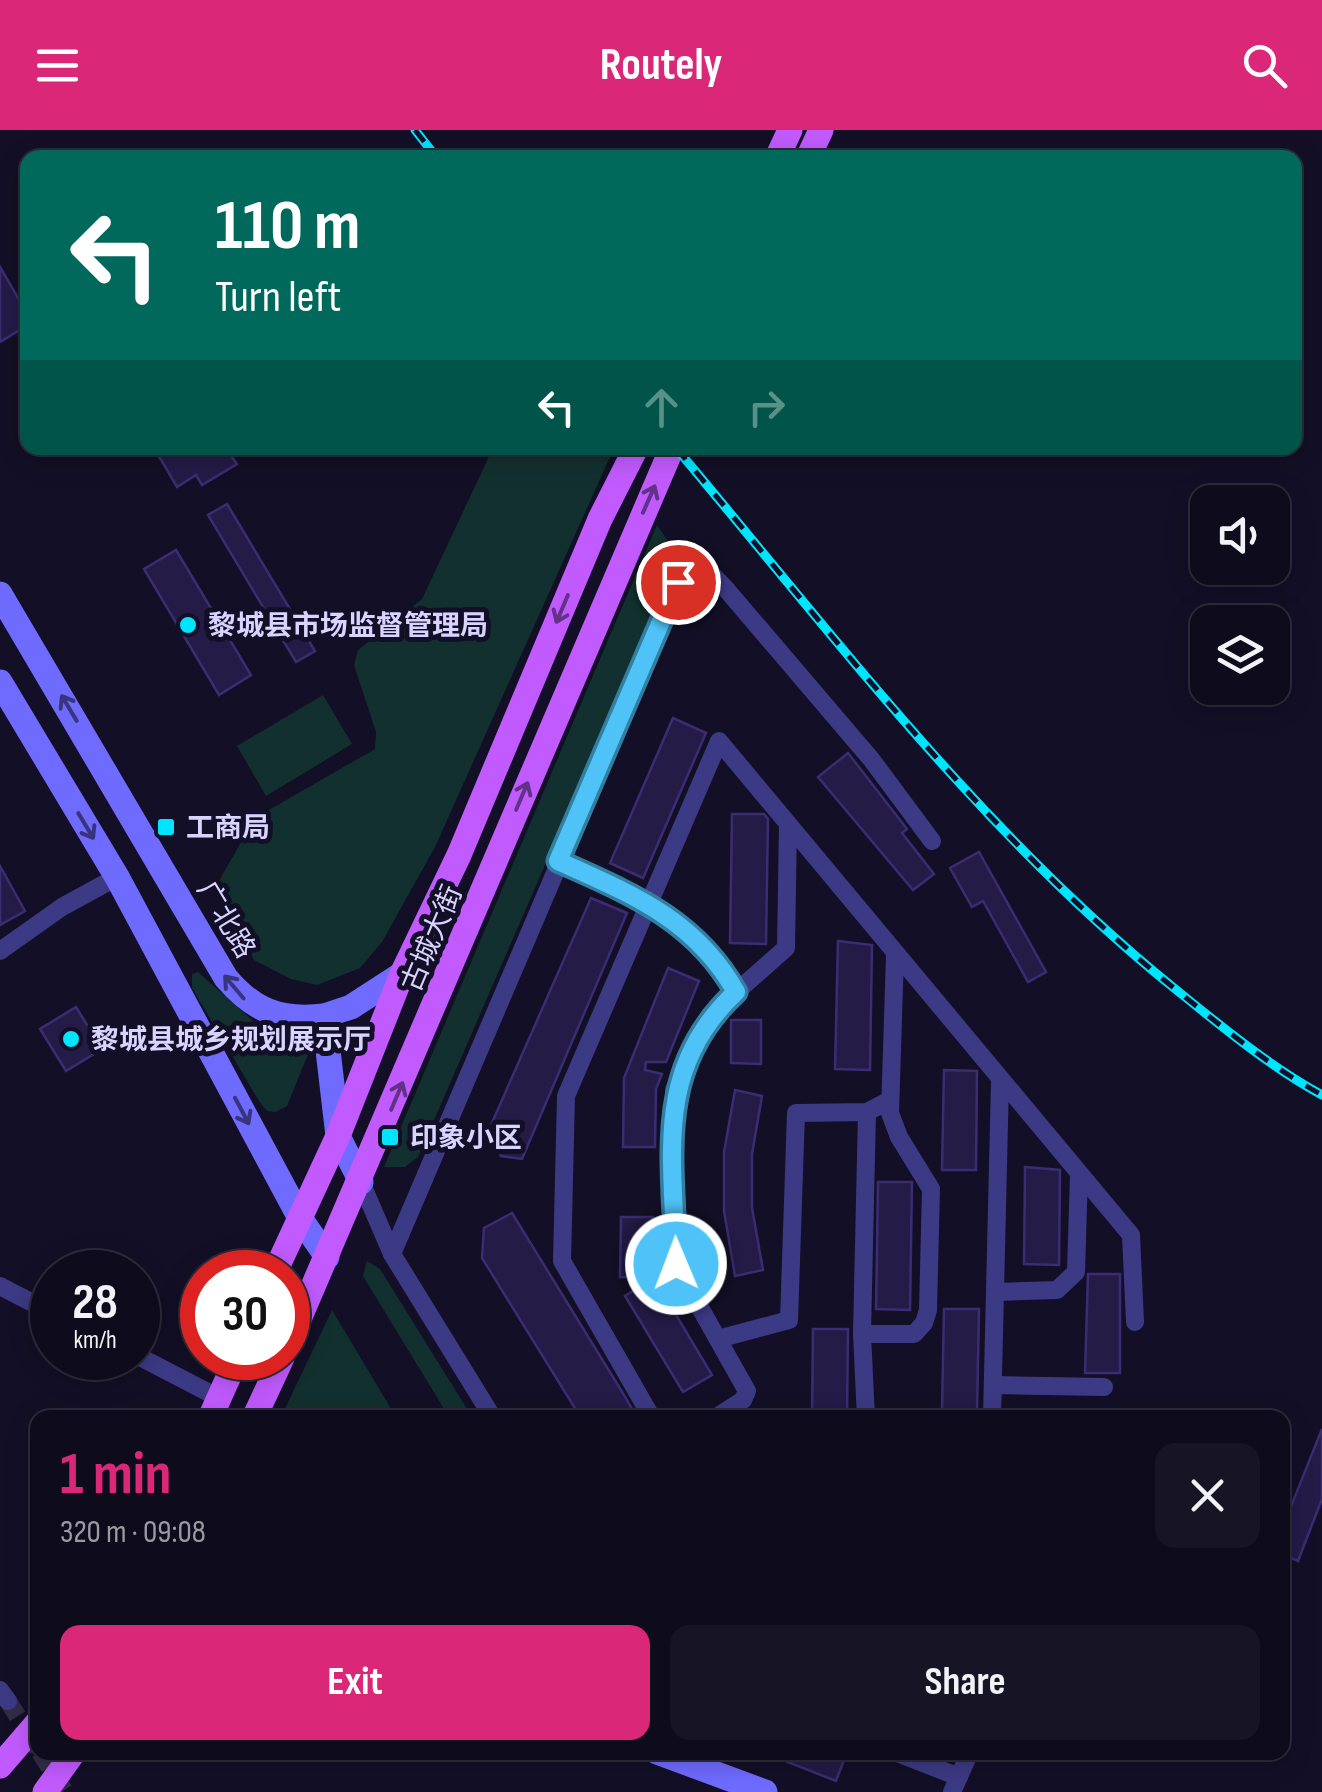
<!DOCTYPE html>
<html lang="en">
<head>
<meta charset="utf-8">
<style>
  body { margin:0; font-family:"Sofia Sans Condensed","Noto Sans SC",sans-serif; background:#171425; color:#f1f3f6; height:100vh; display:flex; flex-direction:column; font-size:38px; white-space:nowrap }
  * { box-sizing:border-box; margin:0 }
  p { font-size:32px; color:#9b9ba3 }
  .icon { flex:none; width:55px; height:55px; fill:none; stroke:currentColor; stroke-width:2; stroke-linecap:round; stroke-linejoin:round }
  .map { position:relative; flex:1; overflow:hidden }
  .panel { position:absolute; left:30px; top:1280px; width:1260px; height:350px; display:flex; flex-direction:column; background:#0e0b1c; border-radius:20px; box-shadow:0 5px 25px #0003,0 0 0 2px #2e2b3b }
  .panel>* { flex:none }
  .top-card { position:absolute; left:20px; top:20px; width:1282px; height:305px; border-radius:20px; box-shadow:0 5px 25px #0003,0 0 0 2px #2e2b3b; background:#00695c; color:#fff; overflow:hidden }
  .tools { position:absolute; left:1190px; top:355px; display:grid; gap:20px }
  .tools a { display:grid; place-items:center; width:100px; height:100px; border-radius:20px; background:#0e0b1c; box-shadow:0 5px 25px #0003,0 0 0 2px #2e2b3b; font-size:50px }
  .speed { position:absolute; left:30px; top:1120px; display:flex; gap:20px; font-size:50px; font-weight:700; text-align:center }
  .speed>* { display:grid; place-content:center; width:130px; height:130px; border-radius:50%; background:#0e0b1c; box-shadow:0 5px 25px #0003,0 0 0 2px #2e2b3b; line-height:1 }
  .speed small { font-size:25px; font-weight:400 }
  .speed .limit { border:15px solid #d22; background:#fff; color:#111 }
  .pin { position:absolute; display:grid; place-items:center; width:85px; height:85px; color:#fff; margin:-42px; border:5px solid #fff; border-radius:50%; box-shadow:0 2px 10px #0007 }
  .me { position:absolute; width:110px; margin:-55px; rotate:359deg; stroke-linejoin:round; filter:drop-shadow(0 0 8px #0008) }
  .turn { display:flex; align-items:center; gap:35px; height:210px; padding:0 30px; font-size:45px }
  .turn .icon { width:130px; height:130px; stroke-width:2.5 }
  .turn b { display:block; font-size:70px; line-height:85px }
  .lanes { display:flex; align-items:center; height:95px; padding:0 30px; background:#0003; justify-content:center; gap:50px; direction:ltr }
  .lanes .off { opacity:.35 }
  .round { display:grid; place-items:center; flex:none; width:105px; height:105px; border-radius:20px; background:#171425 }
  .overview { display:flex; align-items:center; justify-content:space-between; height:170px; padding:0 30px }
  h1 { font-size:60px; font-weight:700; line-height:75px; color:#db2777 }
  .action { display:flex; gap:20px; margin-top:auto; padding:20px 30px }
  .action a { flex:1; height:115px; border-radius:20px; background:#db2777; color:#fff; font-size:40px; font-weight:700; line-height:115px; text-align:center }
  .action a+a { background:#171425; color:#f1f3f6 }
  header { display:flex; justify-content:space-between; align-items:center; height:130px; padding:0 30px; background:#db2777; color:#fff; font-size:45px; font-weight:700 }
  .map>svg:first-child { display:block }
  .green { fill:#12302f }
  .building { fill:#241b47; stroke:#3b2d73; stroke-width:2.5 }
  .lines { fill:none; stroke-linecap:round; stroke-linejoin:round }
  .street-tunnel { stroke:#312d47; stroke-width:18; stroke-dasharray:18 9; stroke-linecap:butt }
  .street { stroke:#3d3a85; stroke-width:18 }
  .secondary { stroke:#6f6bff; stroke-width:25 }
  .primary { stroke:#c25bff; stroke-width:25 }
  .rail-casing { stroke:#00e5ff; stroke-width:9 }
  .rail { stroke:#130f26; stroke-width:5; stroke-dasharray:15; stroke-linecap:butt }
  .oneway { stroke:#623188 }
  .oneway2 { stroke:#38347d }
  .route-casing { stroke:#337fa1; stroke-width:25 }
  .route { stroke:#4fc3f7; stroke-width:18 }
  .poi-dot { fill:#00e5ff; stroke:#130f26; stroke-width:4 }
  .labels { text-anchor:middle; stroke-width:10; stroke-linejoin:round; paint-order:stroke }
  .poi-label { font-size:28px; font-weight:bold; fill:#d9d4ff; stroke:#130f26; text-anchor:start }
  .street-label { font-size:28px; fill:#d9d4ff; stroke:#130f26 }
</style>
</head>
<body>
<header><svg class="icon" aria-label="menu" viewBox="0 0 24 24"><path d="M4 6h16M4 12h16M4 18h16"/></svg>Routely<svg class="icon" aria-label="search" viewBox="0 0 24 24"><circle cx="10" cy="10" r="6"/><path d="M15 15l6 6"/></svg></header>
<div class="map">
<svg width="1322" height="1662" viewBox="0 0 1322 1662">
  <rect width="100%" height="100%" fill="#130f26"/>
  <g class="green">
    <path d="M493,318H614L435,717L382,812L360,838L317,855L291,849L254,830L216,756L255,688L375,619L376,602L354,535L358,520L422,469Z"/>
    <path d="M657,395L679,427L418,1027L405,1037H384Z"/>
    <path d="M323,565L352,614L266,666L237,616Z"/>
    <path d="M198,842L253,891L303,902L313,912L287,976L276,982L267,981L259,971L192,858V844Z"/>
    <path d="M367,1131L380,1139L472,1287H449L363,1146Z"/>
    <path d="M332,1180L396,1287H281Z"/>
  </g>
  <g class="building">
    <path d="M0,137L28,185V195L0,212Z"/>
    <path d="M154,318H248L232,327L237,334L202,355L196,345L177,357Z"/>
    <path d="M227,374L315,521L296,532L208,385Z"/>
    <path d="M176,420L251,545L219,565L144,439Z"/>
    <path d="M673,588L706,603L643,748L610,733Z"/>
    <path d="M848,623L907,699L902,703L934,744L913,760L818,647Z"/>
    <path d="M732,684H764L768,689L766,814L730,813Z"/>
    <path d="M979,722L1046,842L1028,852L983,771L972,777L950,738Z"/>
    <path d="M0,736L25,781L0,795Z"/>
    <path d="M591,768L627,783L522,1029L501,1026L491,995Z"/>
    <path d="M838,811L872,815L870,940L835,939Z"/>
    <path d="M668,838L699,851L666,932H646L645,940L662,944L656,959L655,1017H623L624,948Z"/>
    <path d="M76,877L102,919L66,941L40,899Z"/>
    <path d="M731,890H761V934L731,933Z"/>
    <path d="M944,940L977,941L976,1040H942Z"/>
    <path d="M735,960L762,966L752,1024V1078L763,1140L735,1146L724,1081V1022Z"/>
    <path d="M1025,1037L1060,1040L1059,1135L1024,1134Z"/>
    <path d="M878,1052H912L910,1180L876,1179Z"/>
    <path d="M512,1083L624,1265L637,1288H581L482,1128L484,1098Z"/>
    <path d="M621,1087H653V1148L620,1147Z"/>
    <path d="M1088,1144H1120V1243H1085Z"/>
    <path d="M654,1148L712,1245L683,1262L625,1166Z"/>
    <path d="M944,1179H979L977,1282L942,1281Z"/>
    <path d="M813,1199H848L847,1288H812Z"/>
    <path d="M1322,1299V1369L1298,1431L1282,1424V1399Z"/>
    <path d="M762,1622H847L836,1651Z"/>
  </g>
  <g class="lines">
    <g class="street-tunnel">
      <path d="M8,1571L38,1619"/>
      <path d="M40,1622L65,1662"/>
    </g>
    <g class="street">
      <path d="M558,731C631,764 695,789 735,861"/>
      <path d="M0,821L62,777L117,747"/>
      <path d="M361,1052L392,1124L493,1288"/>
      <path d="M392,1124L688,432L701,433L726,459L871,629L932,711"/>
      <path d="M0,1156L52,1183"/>
      <path d="M996,1162L1057,1160L1076,1142L1079,1044"/>
      <path d="M862,1204H914L924,1193L928,1180L931,1059L899,1007L890,983L895,824"/>
      <path d="M718,1209L789,1190L796,983L867,982L890,970"/>
      <path d="M138,1226L219,1268"/>
      <path d="M993,1255L1104,1257"/>
      <path d="M652,1288L562,1131L566,966L719,611L1131,1105L1135,1192"/>
      <path d="M715,1288L743,1270L747,1261L676,1135L674,960L710,885L786,818L788,694"/>
      <path d="M866,1288L862,1204L867,982"/>
      <path d="M992,1288L1000,951"/>
      <path d="M0,1560L8,1571"/>
      <path d="M895,1622L959,1647"/>
      <path d="M952,1662L970,1622"/>
    </g>
    <g class="secondary">
      <path d="M0,464L226,848C254,881 280,891 324,886L338,1006L361,1052"/>
      <path d="M0,552L117,747L300,1088L327,1127"/>
      <path d="M324,886L351,877L402,844"/>
      <path d="M657,1622L765,1662"/>
    </g>
    <g class="primary">
      <path d="M777,28L790,0"/>
      <path d="M808,28L821,0"/>
      <path d="M275,1142L338,1006L402,844L459,725L600,389L636,318"/>
      <path d="M288,1215L672,318"/>
      <path d="M210,1288L237,1228"/>
      <path d="M254,1288L282,1228"/>
      <path d="M0,1636L38,1592"/>
      <path d="M45,1662L74,1622"/>
    </g>
    <g class="rail-casing">
      <g id="rail">
        <path d="M415,0L437,28"/>
        <path d="M676,318C834,506 982,703 1174,858C1221,896 1269,936 1322,965"/>
      </g>
    </g>
    <use href="#rail" class="rail"/>
  </g>
  <defs><path id="oneway-shaft" d="M-6 0H5M1.5-3L5.5 0L1.5 3" fill="none" stroke-width="1.6" stroke-linecap="round" stroke-linejoin="round" transform="scale(2.5)"/></defs>
  <g class="oneway">
    <use href="#oneway-shaft" transform="translate(649 369) rotate(-66)"/>
    <use href="#oneway-shaft" transform="translate(562 479) rotate(113)"/>
    <use href="#oneway-shaft" transform="translate(522 666) rotate(-67)"/>
    <use href="#oneway-shaft" transform="translate(397 966) rotate(-67)"/>
  </g>
  <g class="oneway2">
    <use href="#oneway-shaft" transform="translate(69 578) rotate(-121)"/>
    <use href="#oneway-shaft" transform="translate(86 696) rotate(59)"/>
    <use href="#oneway-shaft" transform="translate(234 857) rotate(-130)"/>
    <use href="#oneway-shaft" transform="translate(242 981) rotate(62)"/>
  </g>
  <g class="lines">
    <g class="route-casing">
      <path id="route" d="M676,1134C674,1030 652,940 736,862C695,789 631,764 558,731L678,452"/>
    </g>
    <use href="#route" class="route"/>
  </g>
  <g class="poi-dot">
    <circle cx="188" cy="495" r="10"/>
    <rect x="156" y="687" width="20" height="20" rx="5"/>
    <circle cx="71" cy="909" r="10"/>
    <rect x="380" y="997" width="20" height="20" rx="5"/>
  </g>
  <g class="labels">
    <g class="poi-label">
      <text x="208" y="505">黎城县市场监督管理局</text>
      <text x="186" y="707">工商局</text>
      <text x="91" y="919">黎城县城乡规划展示厅</text>
      <text x="410" y="1017">印象小区</text>
    </g>
    <g class="street-label">
      <text transform="translate(227 789) rotate(59)" y="10">广北路</text>
      <text transform="translate(431 808) rotate(-67)" y="10">古城大街</text>
    </g>
  </g>
</svg>
<div class="tools">
<a><svg class="icon" aria-label="sound" viewBox="0 0 24 24"><path d="M4 9h4l5-4v14l-5-4H4zM17 9q2 3 0 6"/></svg></a>
<a><svg class="icon" aria-label="layers" viewBox="0 0 24 24"><path d="M12 4l9 5-9 5-9-5zM3 14l9 5 9-5"/></svg></a>
</div>
<div class="speed"><div>28<small>km/h</small></div><div class="limit">30</div></div>
<div class="pin" style="left:678px;top:452px;background:#d93025"><svg class="icon" aria-label="arrive" viewBox="0 0 24 24"><path d="M6 21V4h12l-3 4 3 4H6"/></svg></div>
<svg class="me" style="left:676px;top:1134px" viewBox="-20 -20 40 40"><circle r="17" fill="#4fc3f7" stroke="#fff" stroke-width="3"/><path d="M0-11L8 9 0 5-8 9z" fill="#fff"/></svg>
<div class="top-card">
<div class="turn"><svg class="icon" aria-label="left" viewBox="0 0 24 24"><path d="M17 20v-9H6M10 6l-5 5 5 5"/></svg><div><b>110 m</b>Turn left</div></div>
<div class="lanes"><svg class="icon" aria-label="left" viewBox="0 0 24 24"><path d="M17 20v-9H6M10 6l-5 5 5 5"/></svg><svg class="icon off" aria-label="ahead" viewBox="0 0 24 24"><path d="M12 20V5M6 11l6-6 6 6"/></svg><svg class="icon off" aria-label="right" viewBox="0 0 24 24"><path d="M7 20v-9h11M14 6l5 5-5 5"/></svg></div>
</div>
<section class="panel">
<div class="overview"><div><h1>1 min</h1><p>320 m · 09:08</p></div><a class="round"><svg class="icon" aria-label="close" viewBox="0 0 24 24"><path d="M6 6l12 12M18 6L6 18"/></svg></a></div>
<div class="action"><a>Exit</a><a>Share</a></div>
</section>
</div>
</body>
</html>
